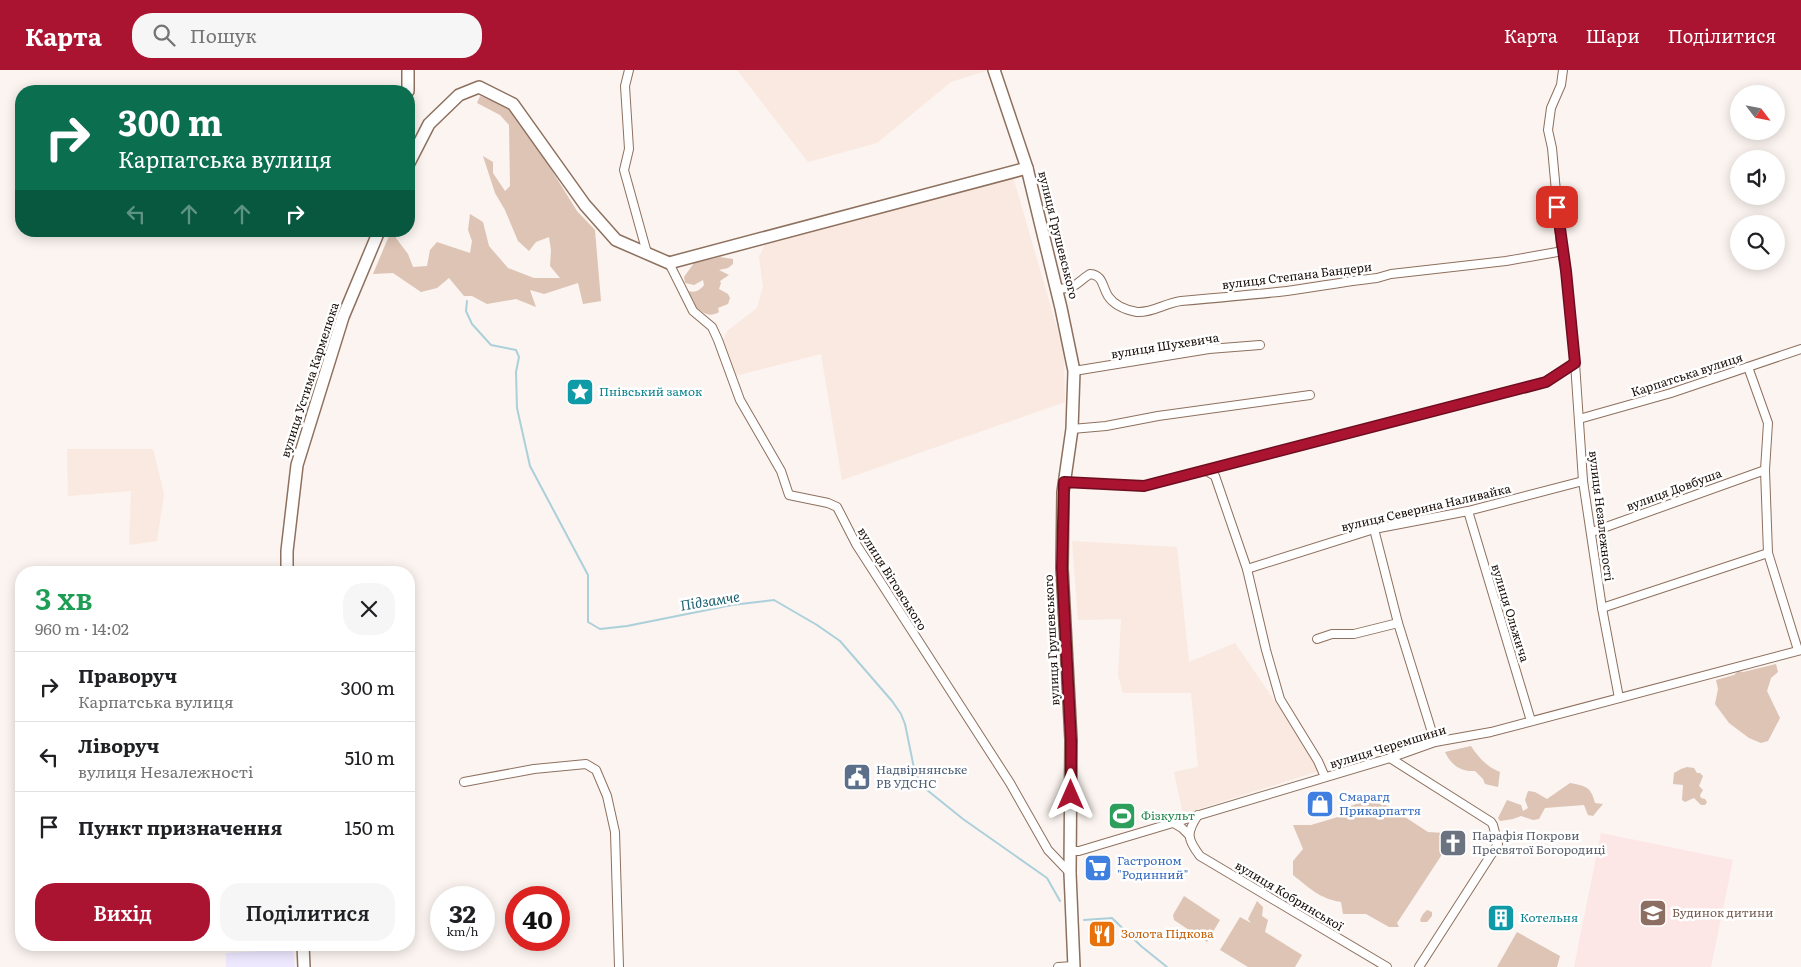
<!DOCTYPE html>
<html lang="uk">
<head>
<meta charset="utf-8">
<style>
  body { margin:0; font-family:Literata,serif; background:#f6f6f6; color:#202124; height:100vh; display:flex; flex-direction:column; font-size:19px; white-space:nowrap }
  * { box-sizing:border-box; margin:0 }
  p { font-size:16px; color:#757577 }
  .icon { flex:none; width:28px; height:28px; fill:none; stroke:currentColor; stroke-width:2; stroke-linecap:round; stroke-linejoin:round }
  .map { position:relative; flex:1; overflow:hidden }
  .side { position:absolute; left:15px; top:496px; width:400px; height:385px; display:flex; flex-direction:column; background:#fff; border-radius:20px; box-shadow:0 2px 12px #0003 }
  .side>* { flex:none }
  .banner { position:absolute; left:15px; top:15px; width:400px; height:152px; border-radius:20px; box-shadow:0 2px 12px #0003; background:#0b6e4f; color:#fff; overflow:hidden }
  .needle { width:32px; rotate:122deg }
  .buttons { position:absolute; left:1730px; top:15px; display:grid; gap:10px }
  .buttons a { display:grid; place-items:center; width:55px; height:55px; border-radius:50%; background:#fff; box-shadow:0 2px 12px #0003; font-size:25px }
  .speed { position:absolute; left:430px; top:816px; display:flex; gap:10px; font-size:25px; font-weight:700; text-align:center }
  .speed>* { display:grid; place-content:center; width:65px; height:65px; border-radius:50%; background:#fff; box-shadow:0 2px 12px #0003; line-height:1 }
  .speed small { font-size:12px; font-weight:400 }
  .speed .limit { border:8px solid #d22; background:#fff; color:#111 }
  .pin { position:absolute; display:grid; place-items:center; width:42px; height:42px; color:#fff; margin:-21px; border-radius:10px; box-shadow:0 2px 8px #0006 }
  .me { position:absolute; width:55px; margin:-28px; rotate:0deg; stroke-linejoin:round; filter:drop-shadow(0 0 4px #0008) }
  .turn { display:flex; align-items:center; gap:18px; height:105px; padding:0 20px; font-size:22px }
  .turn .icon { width:65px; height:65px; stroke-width:2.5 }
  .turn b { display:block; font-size:35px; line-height:42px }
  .lanes { display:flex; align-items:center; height:48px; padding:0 20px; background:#0003; justify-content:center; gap:25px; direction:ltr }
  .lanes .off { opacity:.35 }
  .round { display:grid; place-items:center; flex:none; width:52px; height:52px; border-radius:20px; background:#f6f6f6 }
  .summary { display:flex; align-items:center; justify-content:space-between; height:85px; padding:0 20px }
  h1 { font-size:30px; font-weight:600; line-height:38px; color:#1e9e55 }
  .primary-button { display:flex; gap:10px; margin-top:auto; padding:10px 20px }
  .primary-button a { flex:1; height:58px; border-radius:20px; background:#aa1431; color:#fff; font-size:20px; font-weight:600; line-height:58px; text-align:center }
  .primary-button a+a { background:#f6f6f6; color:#202124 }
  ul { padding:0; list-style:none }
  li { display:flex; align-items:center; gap:15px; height:70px; padding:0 20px; border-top:1px solid #e0e0e0 }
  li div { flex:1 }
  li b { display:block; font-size:19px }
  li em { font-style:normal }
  header { display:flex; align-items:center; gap:30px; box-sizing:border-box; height:70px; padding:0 25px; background:#aa1431; color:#fff }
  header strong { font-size:24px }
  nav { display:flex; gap:28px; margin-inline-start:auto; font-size:18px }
  .search { width:350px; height:45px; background:#f6f6f6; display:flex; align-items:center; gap:12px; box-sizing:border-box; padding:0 18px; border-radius:20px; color:#757577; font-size:19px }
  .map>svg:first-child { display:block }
  .commercial { fill:#ede8fe }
  .built { fill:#fae9e0 }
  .education { fill:#fce6e6 }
  .green { fill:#ddc4b5 }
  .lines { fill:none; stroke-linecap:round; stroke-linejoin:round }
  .stream { stroke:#acd0da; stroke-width:2 }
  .street-casing { stroke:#8e705e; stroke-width:10 }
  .secondary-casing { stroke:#8e705e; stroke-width:14 }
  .street { stroke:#fff; stroke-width:8 }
  .secondary { stroke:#fff; stroke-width:11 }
  .route-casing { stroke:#6e0d20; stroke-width:12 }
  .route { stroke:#aa1431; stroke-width:9 }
  .labels { text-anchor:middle; stroke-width:5; stroke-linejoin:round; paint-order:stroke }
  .street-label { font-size:12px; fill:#180d07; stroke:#fff }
  .culture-label { font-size:12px; fill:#0d838f; stroke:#fff; text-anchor:start }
  .service-label { font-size:12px; fill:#4e5e75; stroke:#fff; text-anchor:start }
  .shop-label { font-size:12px; fill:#366cbe; stroke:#fff; text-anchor:start }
  .leisure-label { font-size:12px; fill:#27864d; stroke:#fff; text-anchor:start }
  .worship-label { font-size:12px; fill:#5b616d; stroke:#fff; text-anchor:start }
  .education-label { font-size:12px; fill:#785e54; stroke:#fff; text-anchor:start }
  .food-label { font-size:12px; fill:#c56008; stroke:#fff; text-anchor:start }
  .water-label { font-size:14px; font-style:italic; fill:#1c6171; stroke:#fff }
</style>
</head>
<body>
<header>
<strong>Карта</strong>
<div class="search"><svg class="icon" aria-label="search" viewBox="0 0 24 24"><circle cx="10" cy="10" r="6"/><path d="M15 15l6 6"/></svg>Пошук</div>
<nav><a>Карта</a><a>Шари</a><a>Поділитися</a></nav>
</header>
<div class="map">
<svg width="1801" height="897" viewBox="0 0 1801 897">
  <rect width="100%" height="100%" fill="#fbf4f0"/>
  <path class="commercial" d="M293,879L295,897H226V883Z"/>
  <g class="built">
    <path d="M737,0H989L951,12L877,73L808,92Z"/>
    <path d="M1013,107L1064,282L1065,332L842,410L821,284L735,306L723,271L727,261L757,238L763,217L759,187L765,174Z"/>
    <path d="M67,379H153L164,424L157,471L129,475L131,421L68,426Z"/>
    <path d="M1072,471L1177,477L1189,592L1235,573L1322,700L1183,744L1174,702L1198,697L1191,623H1123L1118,605L1121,549L1078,550Z"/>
  </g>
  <path class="education" d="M1601,763L1733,790L1711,897H1574Z"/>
  <g class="green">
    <path d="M480,26L508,37L523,54L577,141L595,160L601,231L583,234L578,213L544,224L530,220L536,237L516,229L487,234L472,226H464L449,208L437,218L421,222L393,203L373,204L391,161H396V168L408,184L413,197L427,196L430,180L437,172L470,183L472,171L468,160L470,144L483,152L489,176L508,198L534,208H560L550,196L551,180L549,167L536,172L529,181L518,171L505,140L495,123L483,86L493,92V103L505,121L510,116L509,55L500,45L477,33Z"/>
    <path d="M720,187L733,189V194L728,198L719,200L729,205L720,211L721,213L719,219L728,224L730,228L728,234L718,238L719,242C709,248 703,243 695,236C695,231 690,227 689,221C696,223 700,220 704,215L703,210L694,215L685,213L684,207L694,193Z"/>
    <path d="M1776,594L1778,602L1771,608L1767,621L1780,648L1768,671L1761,673L1749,668L1729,653L1715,634L1718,619L1716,610L1734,605L1738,601L1743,602Z"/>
    <path d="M1471,676C1478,687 1487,697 1500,702L1498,717L1485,714L1483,709L1475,701C1461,702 1451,695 1445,682Z"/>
    <path d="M1687,697L1694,698L1697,703H1700L1703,706L1699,716L1703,720L1700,725L1701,728L1705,729L1707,732L1705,735H1701L1694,728L1685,732L1682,730L1683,715L1673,714L1674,703L1681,699Z"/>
    <path d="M1570,713C1585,716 1591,716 1595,733L1603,734L1593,746L1588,745L1584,735L1545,738L1539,749L1533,750L1521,746L1513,749L1500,751L1498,748L1507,730L1521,735L1523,741L1528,738L1525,730L1528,721L1535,722L1547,729Z"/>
    <path d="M1369,730L1388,736L1428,762L1445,763L1450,771L1441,779V786L1397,853L1399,857H1389L1366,844H1343L1341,832C1318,828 1310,818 1293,805V791L1303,779L1293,755H1311L1338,747L1350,736Z"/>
    <path d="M1184,826L1220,850L1207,872L1174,850L1173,845Z"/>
    <path d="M1257,831L1263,837L1262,846L1268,850L1265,862L1302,885L1295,897H1248L1220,880L1240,847L1251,853L1248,849Z"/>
    <path d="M1427,840L1432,842V846L1427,852H1421L1420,850L1423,844Z"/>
    <path d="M1517,862L1560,886L1557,897H1497Z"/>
  </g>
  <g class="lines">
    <g class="stream">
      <path d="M467,231L466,241L472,254L491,275L516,280L519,287L516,302L517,338L530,396L588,505V552L600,559L627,556L732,535L774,530L817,555L840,571L892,631L901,644L905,654L914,698L919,710L927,720L963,749L1047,808L1060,831"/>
      <path d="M1084,850L1112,848L1141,876L1167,897"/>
    </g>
    <g class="street-casing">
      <g id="street">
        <path d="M629,0L625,16L629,79L624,100L647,183"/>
        <path d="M1563,0L1561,15L1551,38L1548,60L1552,78L1561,176L1566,201L1575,293L1583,411L1602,538L1619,628"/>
        <path d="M669,193L693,241L712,257L718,270L740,330L781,401L789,425L828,433L837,437L856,474L1010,713L1048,780L1070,803"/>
        <path d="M1056,219C1079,218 1074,214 1090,204C1103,205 1102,216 1108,226C1114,235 1126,240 1137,242C1153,243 1165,233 1181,231C1216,228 1251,225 1287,221C1317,217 1347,211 1377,208L1391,204L1506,191L1563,181"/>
        <path d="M1748,297L1768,353L1765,400L1768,483L1798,580"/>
        <path d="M1074,301L1209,279L1260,275"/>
        <path d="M1579,349L1671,323L1801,279"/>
        <path d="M1072,359L1106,356L1158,346L1310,325"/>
        <path d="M1205,400L1215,406L1247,499L1266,580L1280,629L1318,691L1325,707"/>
        <path d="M1064,412L1144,416L1531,316L1546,311L1575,293"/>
        <path d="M1468,441L1531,651"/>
        <path d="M1374,459L1398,553L1435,672"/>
        <path d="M1592,462L1765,400"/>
        <path d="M1247,499L1374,459L1468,441L1583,411"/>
        <path d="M1602,538L1768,483"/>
        <path d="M1317,569L1332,564H1354L1398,553"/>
        <path d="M1390,688L1491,752L1493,755L1498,774L1419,897"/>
        <path d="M464,712L534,699L586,694L596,700L607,726L615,762L619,897"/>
        <path d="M1198,745C1186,763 1187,769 1200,786L1387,897"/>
        <path d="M1172,752L1182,758L1189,765"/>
        <path d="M1070,781H1079L1390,688L1435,672L1491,662L1801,580"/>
        <path d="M1058,897L1074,896"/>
      </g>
    </g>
    <g class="secondary-casing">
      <g id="secondary">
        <path d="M994,0L1027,98L1061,238L1074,301L1072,359L1063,422L1062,498L1071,670L1070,803L1074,897"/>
        <path d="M408,21V0"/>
        <path d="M409,93L429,54L459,25L479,17L513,34L585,135L616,170L669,193L1027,98"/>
        <path d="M287,502V481L297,395L343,247L379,161"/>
        <path d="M303,875L304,897"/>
      </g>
    </g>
    <use href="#street" class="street"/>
    <use href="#secondary" class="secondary"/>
  </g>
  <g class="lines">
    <g class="route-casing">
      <path id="route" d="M1071,725V670L1062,498L1064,412L1144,416L1546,312L1575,293L1566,201L1557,137"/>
    </g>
    <use href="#route" class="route"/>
  </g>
  <defs>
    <g id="sight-square" transform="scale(1.4375)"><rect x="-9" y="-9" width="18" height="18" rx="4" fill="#0f9aa8" stroke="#fff"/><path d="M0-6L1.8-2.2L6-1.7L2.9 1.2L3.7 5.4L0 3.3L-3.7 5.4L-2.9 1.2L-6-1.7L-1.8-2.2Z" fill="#fff"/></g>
    <g id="civic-square" transform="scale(1.4375)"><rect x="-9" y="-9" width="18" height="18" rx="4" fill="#5c6f8a" stroke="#fff"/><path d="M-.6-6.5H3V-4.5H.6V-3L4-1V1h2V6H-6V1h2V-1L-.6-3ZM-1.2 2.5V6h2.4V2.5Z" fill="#fff"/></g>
    <g id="shop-square" transform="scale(1.4375)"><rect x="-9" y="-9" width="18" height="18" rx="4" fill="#3f7fe0" stroke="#fff"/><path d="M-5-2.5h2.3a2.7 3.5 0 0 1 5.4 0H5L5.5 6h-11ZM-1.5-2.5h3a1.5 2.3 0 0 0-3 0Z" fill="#fff"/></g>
    <g id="stadium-square" transform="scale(1.4375)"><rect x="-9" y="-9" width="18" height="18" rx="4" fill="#2e9e5b" stroke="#fff"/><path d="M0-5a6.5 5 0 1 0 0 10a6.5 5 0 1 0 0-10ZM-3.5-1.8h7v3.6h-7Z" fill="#fff"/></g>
    <g id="church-square" transform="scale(1.4375)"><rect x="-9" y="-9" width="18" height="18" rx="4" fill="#6b7280" stroke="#fff"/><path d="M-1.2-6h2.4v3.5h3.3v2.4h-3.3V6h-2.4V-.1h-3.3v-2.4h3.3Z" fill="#fff"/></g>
    <g id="supermarket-square" transform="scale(1.4375)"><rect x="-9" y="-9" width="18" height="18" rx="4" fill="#3f7fe0" stroke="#fff"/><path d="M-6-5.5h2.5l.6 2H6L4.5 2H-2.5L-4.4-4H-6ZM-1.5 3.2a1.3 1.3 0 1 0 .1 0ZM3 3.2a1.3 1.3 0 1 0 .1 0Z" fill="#fff"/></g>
    <g id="school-square" transform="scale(1.4375)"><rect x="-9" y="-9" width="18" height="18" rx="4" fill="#8d6e63" stroke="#fff"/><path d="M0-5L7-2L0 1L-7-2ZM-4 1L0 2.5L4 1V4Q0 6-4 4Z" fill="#fff"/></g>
    <g id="building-square" transform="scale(1.4375)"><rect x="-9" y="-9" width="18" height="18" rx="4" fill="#0f9aa8" stroke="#fff"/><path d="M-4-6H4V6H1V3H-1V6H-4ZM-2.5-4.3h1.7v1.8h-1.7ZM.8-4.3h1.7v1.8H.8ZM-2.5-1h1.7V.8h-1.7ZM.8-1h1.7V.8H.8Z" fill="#fff"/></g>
    <g id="restaurant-square" transform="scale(1.4375)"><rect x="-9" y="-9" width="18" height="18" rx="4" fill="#e8710a" stroke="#fff"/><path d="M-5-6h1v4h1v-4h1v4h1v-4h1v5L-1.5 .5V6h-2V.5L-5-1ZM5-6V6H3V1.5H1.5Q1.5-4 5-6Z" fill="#fff"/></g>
  </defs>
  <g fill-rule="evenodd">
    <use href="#sight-square" x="580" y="322"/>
    <use href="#civic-square" x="857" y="707"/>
    <use href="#shop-square" x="1320" y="734"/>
    <use href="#stadium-square" x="1122" y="746"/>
    <use href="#church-square" x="1453" y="773"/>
    <use href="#supermarket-square" x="1098" y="798"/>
    <use href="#school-square" x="1653" y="843"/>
    <use href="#building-square" x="1501" y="848"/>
    <use href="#restaurant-square" x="1102" y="864"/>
  </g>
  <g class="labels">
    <g class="street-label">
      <text transform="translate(1058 165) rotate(76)" y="4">вулиця Грушевського</text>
      <text transform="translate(1297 206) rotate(-7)" y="4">вулиця Степана Бандери</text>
      <text transform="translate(1165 276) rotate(-9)" y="4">вулиця Шухевича</text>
      <text transform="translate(1687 305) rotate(-18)" y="4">Карпатська вулиця</text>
      <text transform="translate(310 310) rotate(-72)" y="4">вулиця Устима Кармелюка</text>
      <text transform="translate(1674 420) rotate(-20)" y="4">вулиця Довбуша</text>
      <text transform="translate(1426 438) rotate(-13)" y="4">вулиця Северина Наливайка</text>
      <text transform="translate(1601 446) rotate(83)" y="4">вулиця Незалежності</text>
      <text transform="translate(892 509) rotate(58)" y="4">вулиця Вітовського</text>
      <text transform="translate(1510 543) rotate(73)" y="4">вулиця Ольжича</text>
      <text transform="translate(1052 570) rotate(-93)" y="4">вулиця Грушевського</text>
      <text transform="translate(1388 677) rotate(-17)" y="4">вулиця Черемшини</text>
      <text transform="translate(1289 826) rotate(31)" y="4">вулиця Кобринської</text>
    </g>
    <g class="culture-label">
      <text x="599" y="326">Пнівський замок</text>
      <text x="1520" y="852">Котельня</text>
    </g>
    <g class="service-label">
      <text x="876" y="704">Надвірнянське<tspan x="876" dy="14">РВ УДСНС</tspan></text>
    </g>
    <g class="shop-label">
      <text x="1339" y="731">Смарагд<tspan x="1339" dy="14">Прикарпаття</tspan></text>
      <text x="1117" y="795">Гастроном<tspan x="1117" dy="14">"Родинний"</tspan></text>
    </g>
    <g class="leisure-label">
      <text x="1141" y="750">Фізкульт</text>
    </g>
    <g class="worship-label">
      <text x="1472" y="770">Парафія Покрови<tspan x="1472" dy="14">Пресвятої Богородиці</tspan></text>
    </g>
    <g class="education-label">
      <text x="1672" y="847">Будинок дитини</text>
    </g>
    <g class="food-label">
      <text x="1121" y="868">Золота Підкова</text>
    </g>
    <g class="water-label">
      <text transform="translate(710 531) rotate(-9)" y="5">Підзамче</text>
    </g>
  </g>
</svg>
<div class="buttons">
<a><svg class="needle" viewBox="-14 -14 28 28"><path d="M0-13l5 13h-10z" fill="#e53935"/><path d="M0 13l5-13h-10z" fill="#757577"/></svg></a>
<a><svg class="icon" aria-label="sound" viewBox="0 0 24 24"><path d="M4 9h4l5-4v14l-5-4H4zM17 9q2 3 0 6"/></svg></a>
<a><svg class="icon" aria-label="search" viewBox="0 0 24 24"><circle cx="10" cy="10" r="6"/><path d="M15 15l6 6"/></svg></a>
</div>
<div class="speed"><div>32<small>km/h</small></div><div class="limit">40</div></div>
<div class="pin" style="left:1557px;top:137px;background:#d93025"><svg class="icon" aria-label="arrive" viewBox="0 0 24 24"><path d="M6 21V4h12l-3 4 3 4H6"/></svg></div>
<svg class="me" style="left:1071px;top:725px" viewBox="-20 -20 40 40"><path d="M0-17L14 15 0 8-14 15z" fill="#aa1431" stroke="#fff" stroke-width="4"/></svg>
<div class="banner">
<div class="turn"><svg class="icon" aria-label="right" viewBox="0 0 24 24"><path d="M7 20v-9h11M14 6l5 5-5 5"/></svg><div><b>300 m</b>Карпатська вулиця</div></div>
<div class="lanes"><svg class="icon off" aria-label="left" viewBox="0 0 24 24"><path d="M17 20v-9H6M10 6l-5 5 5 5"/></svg><svg class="icon off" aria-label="ahead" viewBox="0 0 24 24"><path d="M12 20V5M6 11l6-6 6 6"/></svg><svg class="icon off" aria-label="ahead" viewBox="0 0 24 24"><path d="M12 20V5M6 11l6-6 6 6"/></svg><svg class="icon" aria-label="right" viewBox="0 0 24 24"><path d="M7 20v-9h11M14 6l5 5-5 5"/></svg></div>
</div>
<section class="side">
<div class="summary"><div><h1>3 хв</h1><p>960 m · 14:02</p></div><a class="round"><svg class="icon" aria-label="close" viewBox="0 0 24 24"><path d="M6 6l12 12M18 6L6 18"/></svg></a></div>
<ul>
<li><svg class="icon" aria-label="right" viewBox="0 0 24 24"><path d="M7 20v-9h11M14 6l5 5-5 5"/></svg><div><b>Праворуч</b><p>Карпатська вулиця</p></div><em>300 m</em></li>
<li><svg class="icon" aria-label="left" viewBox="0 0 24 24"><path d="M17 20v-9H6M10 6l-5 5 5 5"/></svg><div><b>Ліворуч</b><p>вулиця Незалежності</p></div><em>510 m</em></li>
<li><svg class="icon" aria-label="arrive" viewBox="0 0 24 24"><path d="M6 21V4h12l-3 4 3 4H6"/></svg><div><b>Пункт призначення</b></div><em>150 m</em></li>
</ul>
<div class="primary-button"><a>Вихід</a><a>Поділитися</a></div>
</section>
</div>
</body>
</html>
